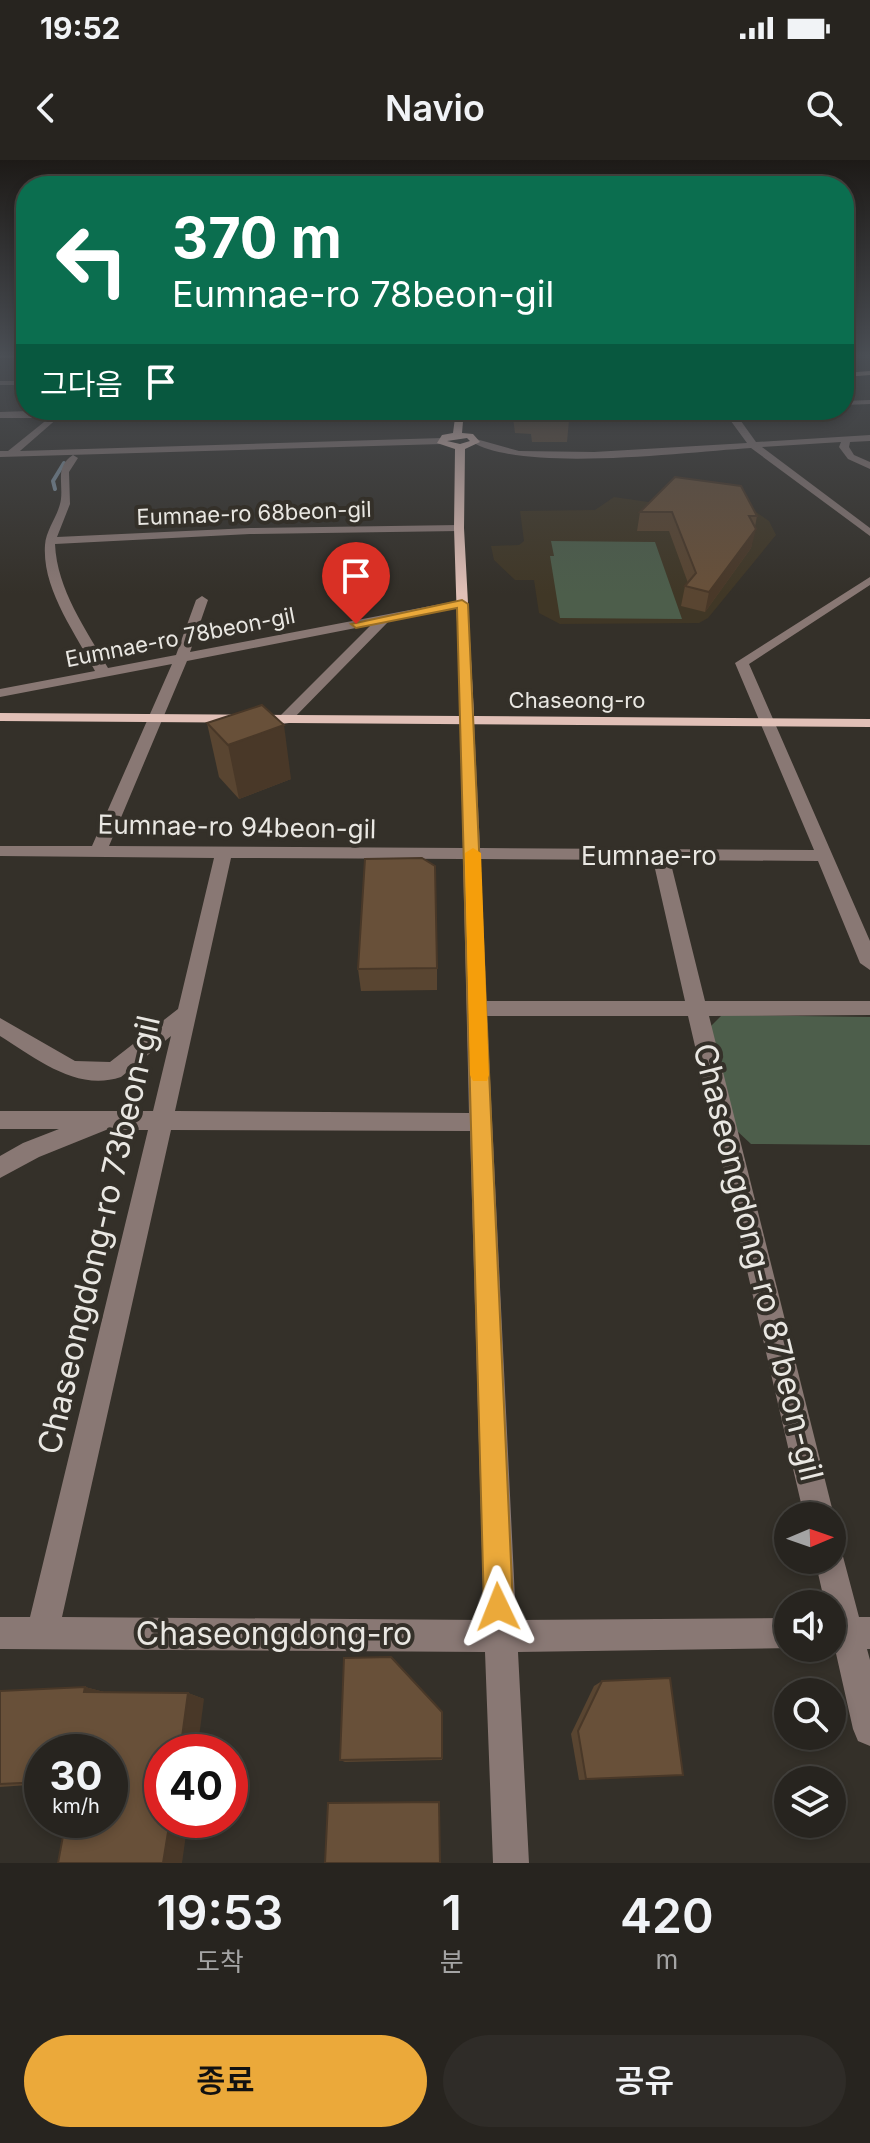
<!DOCTYPE html>
<html lang="ko">
<head>
<meta charset="utf-8">
<style>
  body { margin:0; font-family:Inter,"Noto Sans KR",sans-serif; background:#2f2c28; color:#f1f3f6; height:100vh; display:flex; flex-direction:column; font-size:30px; white-space:nowrap }
  * { box-sizing:border-box; margin:0 }
  p { font-size:26px; color:#a4a4a4 }
  .icon { flex:none; width:44px; height:44px; fill:none; stroke:currentColor; stroke-width:2; stroke-linecap:round; stroke-linejoin:round }
  .map { position:relative; height:1703px; overflow:hidden }
  .side { display:flex; flex-direction:column; background:#27241f; flex:1 }
  .side>* { flex:none }
  .guide { position:absolute; left:16px; top:16px; width:838px; height:244px; border-radius:32px; box-shadow:0 4px 12px #0003,0 0 0 2px #43413d; background:#0b6e4f; color:#fff; overflow:hidden }
  .needle { width:52px; rotate:88deg }
  .tools { position:absolute; left:774px; top:1342px; display:grid; gap:16px }
  .tools a { display:grid; place-items:center; width:72px; height:72px; border-radius:50%; background:#27241f; box-shadow:0 4px 12px #0003,0 0 0 2px #43413d; font-size:40px }
  .speed { position:absolute; left:24px; top:1574px; display:flex; gap:16px; font-size:40px; font-weight:700; text-align:center }
  .speed>* { display:grid; place-content:center; width:104px; height:104px; border-radius:50%; background:#27241f; box-shadow:0 4px 12px #0003,0 0 0 2px #43413d; line-height:1 }
  .speed small { font-size:20px; font-weight:400 }
  .speed .limit { border:12px solid #d22; background:#fff; color:#111 }
  .pin { position:absolute; display:grid; place-items:center; width:68px; height:68px; color:#fff; margin:-82px -34px; border-radius:50% 50% 50% 0; rotate:-45deg; box-shadow:0 0 8px #0007 }
  .pin .icon { rotate:45deg }
  .me { position:absolute; width:88px; margin:-44px; rotate:358deg; stroke-linejoin:round; filter:drop-shadow(0 0 6px #0008) }
  .turn { display:flex; align-items:center; gap:28px; height:168px; padding:0 24px; font-size:36px }
  .turn .icon { width:104px; height:104px; stroke-width:2.5 }
  .turn b { display:block; font-size:56px; line-height:68px }
  .then { display:flex; align-items:center; height:76px; padding:0 24px; background:#0003; gap:16px; font-size:30px }
  .eta { display:flex; justify-content:space-evenly; align-items:center; height:136px; text-align:center }
  .eta b { font-size:48px; font-weight:600; line-height:56px }
  .cta { display:flex; gap:16px; margin-top:auto; padding:16px 24px }
  .cta a { flex:1; height:92px; border-radius:48px; background:#eba93a; color:#111; font-size:32px; font-weight:600; line-height:92px; text-align:center }
  .cta a+a { background:#2f2c28; color:#f1f3f6 }
  .status { display:flex; justify-content:space-between; align-items:center; height:56px; padding:0 40px; background:#27241f; direction:ltr }
  .status svg { height:22px; fill:currentColor }
  header { display:flex; justify-content:space-between; align-items:center; height:104px; padding:0 24px; background:#27241f; font-size:36px; font-weight:600 }
  .map>svg:first-child { display:block }
  .education { fill:#403726 }
  .green { fill:#4d5e4b }
  .lines { fill:none; stroke-linecap:round; stroke-linejoin:round }
  .stream { stroke:#8092a0; stroke-width:4 }
  .minor { fill:#897874; fill-rule:evenodd }
  .major { fill:#e1c0b7; fill-rule:evenodd }
  .wall { fill:#594531 }
  .shaded-wall { fill:#493828 }
  .building { fill:#685039; stroke:#493828; stroke-width:2 }
  .route { fill:#eba93a; stroke:#996e26; stroke-width:2 }
  .slow { fill:#f59e0b }
  .labels { text-anchor:middle; stroke-width:8; stroke-linejoin:round; paint-order:stroke }
  .far-street-label { font-size:22px; fill:#e9e7e2; stroke:#343029 }
  .street-label { font-size:26px; fill:#e9e7e2; stroke:#343029 }
  .near-street-label { font-size:32px; fill:#e9e7e2; stroke:#343029 }
</style>
</head>
<body>
<div class="status"><b>19:52</b><svg viewBox="0 0 49 12"><path d="M0 12V9h3v3zM5 12V6h3v6zM10 12V3h3v9zM15 12V0h3v12zM26 1h20v11H26zM47 4h2v5h-2z"/></svg></div>
<header><svg class="icon" aria-label="back" viewBox="0 0 24 24"><path d="M15 5l-7 7 7 7"/></svg>Navio<svg class="icon" aria-label="search" viewBox="0 0 24 24"><circle cx="10" cy="10" r="6"/><path d="M15 15l6 6"/></svg></header>
<div class="map">
<svg width="870" height="1703" viewBox="0 0 870 1703">
  <rect width="100%" height="100%" fill="#343029"/>
  <path class="education" d="M614,337L655,343L750,348L769,361L776,375L708,458L699,463L560,464L539,453L534,420H515L494,400L491,386L519,385L524,381L520,351L595,350Z"/>
  <g class="green">
    <path d="M551,381L655,382L682,459L560,458L550,396H554Z"/>
    <path d="M722,855L870,857V985L751,984L736,970L708,869Z"/>
  </g>
  <g class="lines">
    <path class="stream" d="M55,329L53,321L64,303"/>
    <g class="minor">
      <rect x="0" y="196" width="26" height="2"/>
      <rect x="0" y="221" width="26" height="4"/>
      <path d="M870,240V244L844,245V241Z"/>
      <path d="M58,250H67L20,291L442,278L446,281L442,284L0,297V291H8L49,258H0V252Z"/>
      <path d="M679,250H733L756,282L870,275V281L850,282L849,287L854,295L870,302V309L848,299L839,287L841,282L762,287L870,368V376L751,288C686,292 524,313 472,282L476,279L519,291L594,292L747,283L725,253L570,261L566,258Z"/>
      <path d="M73,295L78,298L69,312L70,344L57,377L250,368L459,365L464,368L459,371L250,374L55,384C57,430 86,469 108,508L176,495L196,440L202,436L208,440L190,492L462,440L468,444L388,462L289,563L284,564L277,560L279,557L371,465L187,501L109,686L463,688L460,562L467,558L474,562L480,688L814,690L735,503L870,417V425L749,504L870,781V810L860,803L818,701L670,700L705,841H870V855L709,856L834,1356L832,1361V1356H804L688,856H487L516,1460L788,1458V1488H793L518,1492L529,1703H493L485,1492L0,1489V1457H30L148,970H106L39,997L0,1018V996L23,983L59,969H0V951H153L171,876L121,917C76,932 36,898 0,876V858L75,901L110,902L178,849L214,698L0,696V686H92L172,504L0,537V529L95,511C76,473 42,430 45,385C46,369 59,355 61,339C63,321 55,307 73,295ZM231,698L463,699L469,953L175,951ZM480,699L653,700L685,841H486ZM171,970L470,971L484,1460L62,1457Z"/>
      <path d="M832,1386L841,1389L859,1457H870V1489H867L870,1500V1586L858,1581L853,1569L835,1489L830,1488H832V1444H825L815,1400H832Z"/>
    </g>
    <g class="major">
      <path d="M870,211V215L844,217V213Z"/>
      <path d="M456,250H464L462,273L473,274L480,282L465,289L464,368L474,556L870,559V567L0,561V553L460,556L454,368L455,289L437,283L442,275L453,273ZM467,278L470,281L460,284L447,281Z"/>
    </g>
  </g>
  <g class="wall">
    <path d="M512,250H566L569,260L567,282H532L531,274L515,273Z"/>
    <path d="M675,317L757,356L751,388L705,452L681,446L685,426L688,423L669,371H637L640,352Z"/>
    <path d="M207,563L291,619L239,639L219,617Z"/>
    <path d="M437,808V830L361,831L358,809Z"/>
    <path d="M602,1521L683,1615L579,1620L571,1574L594,1526Z"/>
    <path d="M85,1527L104,1532L188,1533L204,1539L110,1592H42V1624L0,1627V1531Z"/>
    <path d="M442,1598V1600L345,1602L340,1600Z"/>
  </g>
  <g class="shaded-wall">
    <path d="M756,369L751,388L705,452L709,432Z"/>
    <path d="M284,565L291,619L239,639L228,585Z"/>
    <path d="M85,1527L108,1533L84,1532Z"/>
    <path d="M188,1533L204,1539L197,1592H180Z"/>
    <path d="M170,1660H188L182,1703H163Z"/>
  </g>
  <g class="building">
    <path d="M516,250H566L569,260H533L532,252H517Z"/>
    <path d="M675,317L741,326L757,356H749L756,369L709,432L685,426L696,413L672,352H640Z"/>
    <path d="M262,545L284,565L228,585L207,563Z"/>
    <path d="M422,698L435,706L437,808L358,809L365,699Z"/>
    <path d="M391,1497L442,1552V1598L340,1600L344,1498Z"/>
    <path d="M670,1518L683,1615L586,1619L578,1571L602,1521Z"/>
    <path d="M85,1527L84,1532L188,1533L180,1592H162V1660H170L163,1703H58L66,1660H110V1592H42V1622L0,1624V1531Z"/>
    <path d="M439,1642L440,1703H325L328,1643Z"/>
  </g>
  <linearGradient id="sky" x2="0" y2="1"><stop stop-color="#1d1a17"/><stop offset="0.45" stop-color="#4a4e54"/><stop offset="1" stop-color="#4a4e54" stop-opacity="0"/></linearGradient>
  <rect width="870" height="434" fill="url(#sky)"/>
  <path class="route" d="M462,440L468,444L513,1447L509,1457L498,1461L488,1457L484,1447L457,448L356,468L351,464Z"/>
  <path class="slow" d="M473,688L481,693L489,915L487,921H473L470,915L465,693Z"/>
  <g class="labels">
    <g class="far-street-label">
      <text transform="translate(254 353) rotate(-2)" y="8">Eumnae-ro 68beon-gil</text>
      <text transform="translate(180 477) rotate(-11)" y="8">Eumnae-ro 78beon-gil</text>
      <text x="577" y="548">Chaseong-ro</text>
    </g>
    <g class="street-label">
      <text transform="translate(237 667) rotate(1)" y="9">Eumnae-ro 94beon-gil</text>
      <text x="649" y="705">Eumnae-ro</text>
    </g>
    <g class="near-street-label">
      <text transform="translate(99 1075) rotate(-77)" y="11">Chaseongdong-ro 73beon-gil</text>
      <text transform="translate(758 1102) rotate(76)" y="11">Chaseongdong-ro 87beon-gil</text>
      <text x="274" y="1485">Chaseongdong-ro</text>
    </g>
  </g>
</svg>
<div class="tools">
<a><svg class="needle" viewBox="-14 -14 28 28"><path d="M0-13l5 13h-10z" fill="#e53935"/><path d="M0 13l5-13h-10z" fill="#a4a4a4"/></svg></a>
<a><svg class="icon" aria-label="sound" viewBox="0 0 24 24"><path d="M4 9h4l5-4v14l-5-4H4zM17 9q2 3 0 6"/></svg></a>
<a><svg class="icon" aria-label="search" viewBox="0 0 24 24"><circle cx="10" cy="10" r="6"/><path d="M15 15l6 6"/></svg></a>
<a><svg class="icon" aria-label="layers" viewBox="0 0 24 24"><path d="M12 4l9 5-9 5-9-5zM3 14l9 5 9-5"/></svg></a>
</div>
<div class="speed"><div>30<small>km/h</small></div><div class="limit">40</div></div>
<div class="pin" style="left:356px;top:464px;background:#d93025"><svg class="icon" aria-label="arrive" viewBox="0 0 24 24"><path d="M6 21V4h12l-3 4 3 4H6"/></svg></div>
<svg class="me" style="left:498px;top:1447px" viewBox="-20 -20 40 40"><path d="M0-17L14 15 0 8-14 15z" fill="#eba93a" stroke="#fff" stroke-width="4"/></svg>
<div class="guide">
<div class="turn"><svg class="icon" aria-label="left" viewBox="0 0 24 24"><path d="M17 20v-9H6M10 6l-5 5 5 5"/></svg><div><b>370 m</b>Eumnae-ro 78beon-gil</div></div>
<div class="then">그다음<svg class="icon" aria-label="arrive" viewBox="0 0 24 24"><path d="M6 21V4h12l-3 4 3 4H6"/></svg></div>
</div>
</div>
<section class="side">
<div class="eta">
<div><b>19:53</b><p>도착</p></div>
<div><b>1</b><p>분</p></div>
<div><b>420</b><p>m</p></div>
</div>
<div class="cta"><a>종료</a><a>공유</a></div>
</section>
</body>
</html>
